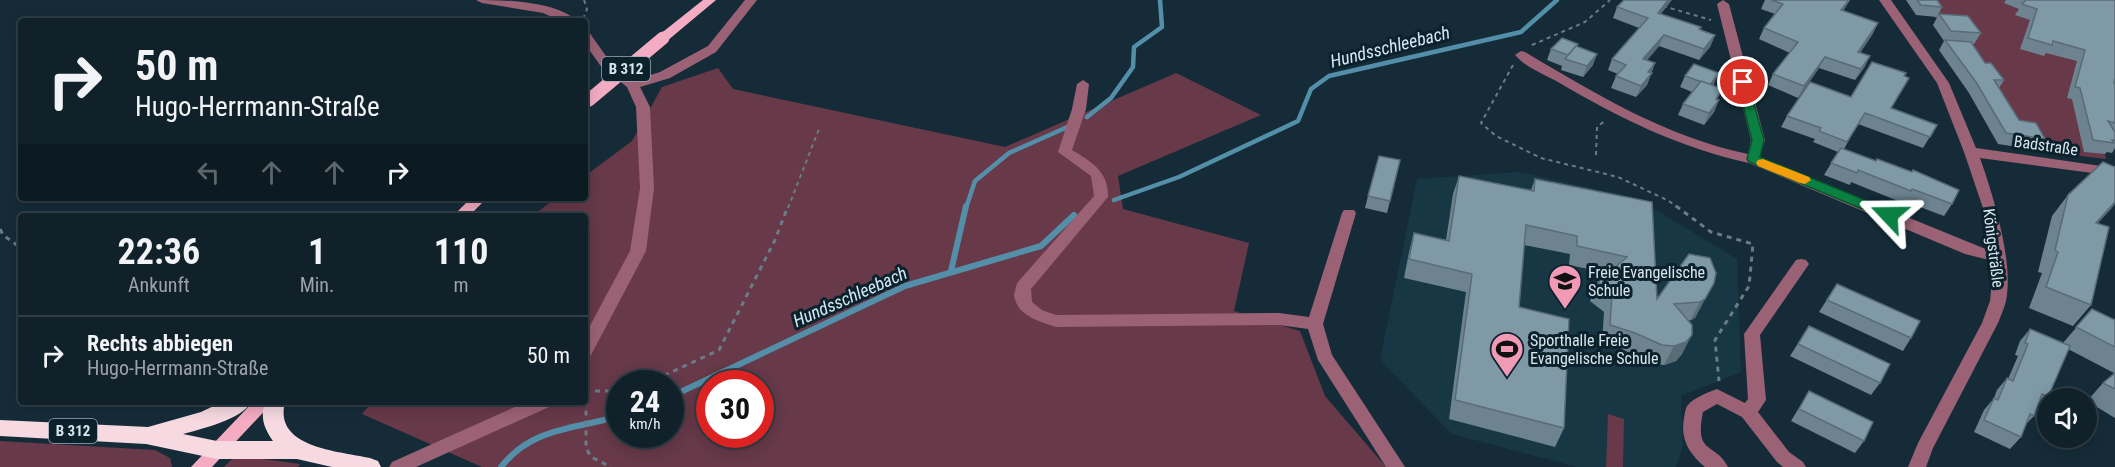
<!DOCTYPE html>
<html lang="de">
<head>
<meta charset="utf-8">
<style>
  body { margin:0; font-family:"Roboto Condensed",sans-serif; background:#192932; color:#f1f3f6; height:100vh; display:flex; flex-direction:column; font-size:22px; white-space:nowrap }
  * { box-sizing:border-box; margin:0 }
  p { font-size:20px; color:#9ca3a8 }
  .icon { flex:none; width:33px; height:33px; fill:none; stroke:currentColor; stroke-width:2; stroke-linecap:round; stroke-linejoin:round }
  .map { position:relative; flex:1; overflow:hidden }
  .drawer { position:absolute; left:18px; top:213px; width:570px; height:192px; display:flex; flex-direction:column; background:#10212a; border-radius:6px; box-shadow:0 3px 15px #0003,0 0 0 2px #303e47 }
  .drawer>* { flex:none }
  .banner { position:absolute; left:18px; top:18px; width:570px; height:183px; border-radius:6px; box-shadow:0 3px 15px #0003,0 0 0 2px #303e47; background:#10212a; color:#f1f3f6; overflow:hidden }
  .fabs { position:absolute; left:2037px; top:388px; display:grid; gap:12px }
  .fabs a { display:grid; place-items:center; width:60px; height:60px; border-radius:50%; background:#10212a; box-shadow:0 3px 15px #0003,0 0 0 2px #303e47; font-size:30px }
  .speed { position:absolute; left:606px; top:370px; display:flex; gap:12px; font-size:30px; font-weight:700; text-align:center }
  .speed>* { display:grid; place-content:center; width:78px; height:78px; border-radius:50%; background:#10212a; box-shadow:0 3px 15px #0003,0 0 0 2px #303e47; line-height:1 }
  .speed small { font-size:15px; font-weight:400 }
  .speed .limit { border:9px solid #d22; background:#fff; color:#111 }
  .pin { position:absolute; display:grid; place-items:center; width:51px; height:51px; color:#fff; margin:-26px; border:3px solid #fff; border-radius:50%; box-shadow:0 2px 6px #0007 }
  .me { position:absolute; width:66px; margin:-33px; rotate:293deg; stroke-linejoin:round; filter:drop-shadow(0 0 4px #0008) }
  .turn { display:flex; align-items:center; gap:21px; height:126px; padding:0 18px; font-size:27px }
  .turn .icon { width:78px; height:78px; stroke-width:2.5 }
  .turn b { display:block; font-size:42px; line-height:51px }
  .lanes { display:flex; align-items:center; height:57px; padding:0 18px; background:#0003; justify-content:center; gap:30px; direction:ltr }
  .lanes .off { opacity:.35 }
  .eta { display:flex; justify-content:space-evenly; align-items:center; height:102px; text-align:center }
  .eta b { font-size:36px; font-weight:700; line-height:42px }
  ul { padding:0; list-style:none }
  li { display:flex; align-items:center; gap:18px; height:78px; padding:0 18px; border-top:2px solid #303e47 }
  li div { flex:1 }
  li b { display:block; font-size:22px }
  li em { font-style:normal }
  .map>svg:first-child { display:block }
  .built { fill:#173745 }
  .green { fill:#673949; fill-rule:evenodd }
  .lines { fill:none; stroke-linecap:round; stroke-linejoin:round }
  .stream-far1 { stroke:#548fa9; stroke-width:4.5 }
  .stream { stroke:#548fa9; stroke-width:6 }
  .path-far1 { stroke:#6a7c87; stroke-width:2; stroke-dasharray:4 4; stroke-linecap:butt }
  .path { stroke:#6a7c87; stroke-width:3; stroke-dasharray:5 5; stroke-linecap:butt }
  .minor { fill:#9b6275; fill-rule:evenodd }
  .major { fill:#f3acc2; fill-rule:evenodd }
  .highway { fill:#f6d9e1; fill-rule:evenodd }
  .major-bridge { stroke:#f3acc2; stroke-width:13 }
  .wall { fill:#6d8490 }
  .shaded-wall { fill:#596b75 }
  .building { fill:#7f99a7; stroke:#596b75; stroke-width:1.5 }
  .route { fill:#0b8043; stroke:#07532c; stroke-width:1.5 }
  .slow { fill:#f59e0b }
  .labels { text-anchor:middle; stroke-width:6; stroke-linejoin:round; paint-order:stroke }
  .shield { fill:#0b222d; stroke:#9babb4; stroke-width:1.5 }
  .shield-label { font-size:15px; font-weight:bold; fill:#d9e6ee }
  .street-label { font-size:16px; fill:#d9e6ee; stroke:#0b222d }
  .poi-label { font-size:16px; fill:#d9e6ee; stroke:#0b222d; text-anchor:start }
  .water-label { font-size:18px; font-style:italic; fill:#d2e8f4; stroke:#0b222d }
</style>
</head>
<body>
<div class="map">
<svg width="2115" height="467" viewBox="0 0 2115 467">
  <rect width="100%" height="100%" fill="#152c38"/>
  <path class="built" d="M1519,172L1636,198L1737,259L1741,372L1681,396L1683,446L1676,467H1577L1452,434L1380,360L1417,179Z"/>
  <g class="green">
    <path d="M1922,0H2073L2106,159L2029,150L1972,68L1960,38L1933,16Z"/>
    <path d="M718,68L733,89L1005,147L1176,73L1261,115L1118,176L1123,209L1249,243L1234,311L1300,331L1325,396L1386,467H482L362,414L372,402H585V216H532L556,198H585V176L632,141L662,87ZM620,384H670V435H620ZM710,384H760V435H710Z"/>
    <path d="M1608,414L1624,419L1623,467H1606Z"/>
    <path d="M0,441L155,450L170,458L172,467H0Z"/>
    <path d="M242,456L300,464L298,467H224L231,460Z"/>
  </g>
  <g class="lines">
    <g class="stream-far1">
      <path d="M1087,117L1111,98L1133,67L1134,47L1162,27L1160,0"/>
      <path d="M1114,200L1179,177L1298,121L1311,89L1329,76L1521,32L1557,0"/>
      <path d="M966,208L975,181L1009,153L1072,125"/>
    </g>
    <g class="stream">
      <path d="M951,271L966,206"/>
      <path d="M670,397L905,286L1041,246L1074,215"/>
      <path d="M501,467C532,427 575,429 620,416"/>
    </g>
    <g class="path-far1">
      <path d="M584,0L587,9L584,17"/>
      <path d="M1663,6L1711,20"/>
      <path d="M1532,45L1585,22L1610,0"/>
      <path d="M1513,65L1481,123L1496,136L1541,158L1618,177L1669,201L1678,208"/>
      <path d="M1596,155L1597,127L1606,120"/>
      <path d="M788,208L819,129"/>
    </g>
    <g class="path">
      <path d="M1676,206L1711,232L1753,244L1749,286L1715,340L1719,381"/>
      <path d="M0,229L3,235L21,248"/>
      <path d="M646,384L719,350L775,240L788,206"/>
      <path d="M585,391H620"/>
      <path d="M583,402L586,404V448L591,457L611,467"/>
    </g>
    <g class="minor">
      <path d="M476,0C504,0 556,1 577,21H561L543,13L482,3Z"/>
      <path d="M745,0H757L716,52L670,78L640,87L650,107L654,188L646,251L591,355L585,357V335L630,251L640,188L636,107L627,87L600,65L585,44V31L589,32L608,59L635,80L660,72L708,46Z"/>
      <path d="M1723,0L1729,4L1765,140L1760,157L1988,250L1983,208L1964,152L1937,83L1879,0H1891L1949,83L1976,148L2115,168V176L1980,158C1993,195 2014,262 2006,301C2004,308 2001,316 1998,323L1933,448L1926,467H1908L1918,443L1982,323L1990,301L1992,281L1989,260L1965,254L1749,163C1680,148 1619,118 1558,82C1544,74 1525,67 1515,55L1521,51L1525,52C1596,94 1666,137 1748,154L1751,140L1717,4Z"/>
      <path d="M1083,80L1089,84L1086,109L1072,150C1092,162 1109,172 1108,197L1031,289L1032,302L1042,310L1056,315L1279,313L1309,317L1342,213L1344,210H1354L1356,213L1323,324L1332,355L1405,467H1386L1318,360L1308,329L1279,325L1056,327C1038,321 1017,316 1014,295L1017,283L1094,196L1091,176L1058,152L1072,109L1077,84Z"/>
      <path d="M1801,259L1806,260L1809,264L1760,335L1766,400L1758,412L1789,452L1803,462L1806,467H1783L1777,462L1742,417L1717,404L1703,412C1694,456 1715,441 1728,467H1705C1689,454 1680,439 1684,418C1685,414 1685,408 1688,405C1693,398 1709,392 1717,389L1745,403L1748,399L1744,334L1796,260Z"/>
      <path d="M526,402H552L549,407L416,467H389L392,462Z"/>
    </g>
    <g class="major">
      <path d="M703,0H716L667,41H659V35Z"/>
      <path d="M471,198H487L469,216H453Z"/>
      <path d="M253,402H273L212,467H191Z"/>
    </g>
    <path class="highway" d="M222,402H251C243,419 201,429 183,434L217,441H273C264,428 260,418 265,402H285C273,448 339,451 370,458L378,461L381,467H332L297,459H217L146,444L0,436V420L148,427L201,412Z"/>
    <path class="major-bridge" d="M589,100L663,38"/>
  </g>
  <g class="wall">
    <path d="M1765,0H1850L1843,11L1878,23L1872,35L1860,53L1870,56L1864,68L1855,80L1819,68L1798,98L1768,85L1773,74L1790,53L1759,39L1764,28L1775,14L1761,9Z"/>
    <path d="M1906,0H1937L1942,7L1937,17L1916,15Z"/>
    <path d="M2006,0H2115L2114,83L2115,84V148L2112,153L2107,152L2105,154L2084,152L2072,99L2067,98L2077,61L2046,53L2044,56L2020,49L2030,20L2015,15L2019,9L2004,3Z"/>
    <path d="M1617,7L1661,14L1715,35L1710,47L1699,60L1659,46L1647,60L1655,63L1647,85L1636,97L1611,88L1616,76L1618,74L1608,70L1612,59L1639,28L1613,18Z"/>
    <path d="M1939,14L1981,33L1974,44H1972L1985,63L2004,80L1999,88L2019,120L2045,139L2037,150L1998,144L1969,93L1939,50L1944,41L1933,25Z"/>
    <path d="M1578,44L1577,47L1593,65L1583,77L1561,70L1562,66L1547,60L1551,49Z"/>
    <path d="M1685,76L1714,84L1713,86L1718,100L1714,112L1704,125L1678,115L1683,104L1692,92L1680,87Z"/>
    <path d="M1904,76L1891,108L1937,125L1923,148L1858,124L1844,149L1952,204L1944,216L1904,201L1903,203L1851,182L1850,185L1824,175L1838,152L1813,142L1815,139L1781,127L1787,116L1851,97Z"/>
    <path d="M1400,160L1387,213L1365,208L1368,196Z"/>
    <path d="M1459,176L1531,190L1535,179L1652,202L1657,299L1716,273L1695,318L1688,321L1682,354L1676,361L1664,365L1652,364L1626,351L1602,344L1604,312L1590,301L1598,282L1608,273L1569,265L1570,254L1524,245L1519,307L1564,428L1555,447L1449,419L1466,292L1404,278L1409,252L1414,233L1446,240L1453,194Z"/>
    <path d="M2068,195L2098,223L2091,305L2073,326L2029,308L2042,273L2038,272L2052,216Z"/>
    <path d="M1837,284L1911,338L1903,351L1819,312Z"/>
    <path d="M2092,309L2115,320V418L2087,401L2103,383L2114,373L2068,349L2048,397L2038,409L2037,408L2034,416L2025,425L2021,437L2010,449L1974,432L1984,410L1994,398L1997,390L2007,378L2008,379L2018,356L2015,355L2020,341L2030,329L2063,343Z"/>
    <path d="M1809,326L1880,383L1871,395L1790,356Z"/>
    <path d="M1809,391L1864,441L1855,453L1791,421Z"/>
  </g>
  <g class="shaded-wall">
    <path d="M1668,0H1672L1653,24L1658,13Z"/>
    <path d="M1849,0H1850L1835,22L1841,10Z"/>
    <path d="M1878,23L1872,35L1852,64L1858,52Z"/>
    <path d="M1664,35L1659,46L1639,70L1643,59Z"/>
    <path d="M1715,35L1710,47L1699,60L1704,49Z"/>
    <path d="M1597,54L1593,65L1583,77L1587,66Z"/>
    <path d="M1870,56L1864,68L1855,80L1861,69Z"/>
    <path d="M1825,57L1819,68L1798,98L1804,86Z"/>
    <path d="M1655,63L1647,85L1636,97L1648,72Z"/>
    <path d="M1719,73L1714,84L1705,96L1710,85Z"/>
    <path d="M1719,100L1714,112L1704,125L1709,113Z"/>
    <path d="M2115,202V204L2111,209L2079,244L2096,223Z"/>
    <path d="M1714,283L1695,318L1690,321L1700,302Z"/>
    <path d="M1692,335L1682,354L1676,361L1664,365L1674,346Z"/>
  </g>
  <g class="building">
    <path d="M1624,0H1668L1658,13L1701,27L1699,29L1703,31L1715,35L1704,49L1664,35L1643,59L1655,63L1648,72L1652,73L1641,86L1616,76L1626,65L1612,59L1648,18L1617,7Z"/>
    <path d="M1771,0H1849L1841,10L1878,23L1858,52L1870,56L1861,69L1825,57L1804,86L1773,74L1798,42L1764,28L1783,4Z"/>
    <path d="M1917,0H1937L1942,7L1921,5Z"/>
    <path d="M2026,0H2115V79L2114,83L2115,84V123L2108,121L2115,132V140H2112L2114,143L2093,140L2080,88L2075,87L2085,50L2053,41L2052,45L2028,38L2037,9L2022,4Z"/>
    <path d="M1939,14L1968,16L1981,33L1951,31Z"/>
    <path d="M1562,38L1578,44L1568,55L1551,49Z"/>
    <path d="M1945,40L1971,42L1985,63H1991L2004,80H1994L2019,120L2036,123L2045,139L2006,133L1976,82Z"/>
    <path d="M1576,46L1597,54L1587,66L1565,59Z"/>
    <path d="M1872,62L1906,73L1904,76L1909,78L1891,108L1937,125L1930,137L1865,113L1847,142L1819,131L1821,128L1787,116L1810,82L1851,97Z"/>
    <path d="M1694,64L1719,73L1710,85L1685,76Z"/>
    <path d="M1701,81L1723,89L1716,99L1719,100L1709,113L1683,104Z"/>
    <path d="M1841,148L1876,161L1877,159L1912,172L1913,170L1959,190L1952,204L1912,189L1911,191L1858,170L1857,173L1831,163Z"/>
    <path d="M1379,156L1400,160L1390,201L1368,196Z"/>
    <path d="M2103,162L2115,167V202L2096,223L2109,227L2091,305L2046,287L2058,252L2055,250L2068,195Z"/>
    <path d="M1459,176L1534,191L1535,179L1652,202L1657,299L1689,254L1710,258L1716,273L1714,283L1705,299L1700,302L1674,304L1692,325V335L1686,342L1674,346L1662,345L1635,333L1610,325L1612,294L1598,282L1627,257L1577,246V236L1526,225L1519,307L1569,319L1564,428L1455,400L1472,274L1409,259L1414,233L1449,241Z"/>
    <path d="M1837,284L1920,321L1911,338L1827,300Z"/>
    <path d="M2092,309L2115,320V347L2076,327Z"/>
    <path d="M1809,326L1890,364L1880,383L1798,344Z"/>
    <path d="M2030,329L2070,346L2048,397L2042,394L2034,416L2030,414L2021,437L1984,420L1994,398L1998,400L2007,378L2013,381L2028,344L2025,343Z"/>
    <path d="M2115,373V389L2103,383Z"/>
    <path d="M1809,391L1873,422L1864,441L1799,409Z"/>
  </g>
  <path class="route" d="M1743,78L1748,82L1764,140L1760,157L1894,212L1896,215L1894,218H1884L1749,162L1747,159L1752,140L1737,82Z"/>
  <path class="slow" d="M1763,159L1809,177L1811,180L1805,184L1800,183L1758,166L1756,163L1758,160Z"/>
  <defs>
    <g id="school-pin" transform="scale(1.725)"><path d="M0 17L-7.5 6A9.5 9.5 0 1 1 7.5 6Z" fill="#f09ab6" stroke="#0b222d"/><path d="M0-5L7-2L0 1L-7-2ZM-4 1L0 2.5L4 1V4Q0 6-4 4Z" fill="#111"/></g>
    <g id="stadium-pin" transform="scale(1.725)"><path d="M0 17L-7.5 6A9.5 9.5 0 1 1 7.5 6Z" fill="#f09ab6" stroke="#0b222d"/><path d="M0-5a6.5 5 0 1 0 0 10a6.5 5 0 1 0 0-10ZM-3.5-1.8h7v3.6h-7Z" fill="#111"/></g>
  </defs>
  <g fill-rule="evenodd">
    <use href="#school-pin" x="1565" y="281"/>
    <use href="#stadium-pin" x="1507" y="349"/>
  </g>
  <g class="labels">
    <g class="shield">
      <rect x="602" y="57" width="48" height="24" rx="4.5"/>
      <rect x="49" y="419" width="48" height="24" rx="4.5"/>
    </g>
    <g class="shield-label">
      <text x="626" y="74">B 312</text>
      <text x="73" y="436">B 312</text>
    </g>
    <g class="street-label">
      <text transform="translate(2046 145) rotate(8)" y="6">Badstraße</text>
      <text transform="translate(1994 248) rotate(83)" y="6">Königsträßle</text>
    </g>
    <g class="poi-label">
      <text x="1588" y="278">Freie Evangelische<tspan x="1588" dy="18">Schule</tspan></text>
      <text x="1530" y="346">Sporthalle Freie<tspan x="1530" dy="18">Evangelische Schule</tspan></text>
    </g>
    <g class="water-label">
      <text transform="translate(1390 47) rotate(-14)" y="6">Hundsschleebach</text>
      <text transform="translate(850 297) rotate(-24)" y="6">Hundsschleebach</text>
    </g>
  </g>
</svg>
<div class="fabs">
<a><svg class="icon" aria-label="sound" viewBox="0 0 24 24"><path d="M4 9h4l5-4v14l-5-4H4zM17 9q2 3 0 6"/></svg></a>
</div>
<div class="speed"><div>24<small>km/h</small></div><div class="limit">30</div></div>
<div class="pin" style="left:1743px;top:82px;background:#d93025"><svg class="icon" aria-label="arrive" viewBox="0 0 24 24"><path d="M6 21V4h12l-3 4 3 4H6"/></svg></div>
<svg class="me" style="left:1889px;top:215px" viewBox="-20 -20 40 40"><path d="M0-17L14 15 0 8-14 15z" fill="#0b8043" stroke="#fff" stroke-width="4"/></svg>
<div class="banner">
<div class="turn"><svg class="icon" aria-label="right" viewBox="0 0 24 24"><path d="M7 20v-9h11M14 6l5 5-5 5"/></svg><div><b>50 m</b>Hugo-Herrmann-Straße</div></div>
<div class="lanes"><svg class="icon off" aria-label="left" viewBox="0 0 24 24"><path d="M17 20v-9H6M10 6l-5 5 5 5"/></svg><svg class="icon off" aria-label="ahead" viewBox="0 0 24 24"><path d="M12 20V5M6 11l6-6 6 6"/></svg><svg class="icon off" aria-label="ahead" viewBox="0 0 24 24"><path d="M12 20V5M6 11l6-6 6 6"/></svg><svg class="icon" aria-label="right" viewBox="0 0 24 24"><path d="M7 20v-9h11M14 6l5 5-5 5"/></svg></div>
</div>
<section class="drawer">
<div class="eta">
<div><b>22:36</b><p>Ankunft</p></div>
<div><b>1</b><p>Min.</p></div>
<div><b>110</b><p>m</p></div>
</div>
<ul>
<li><svg class="icon" aria-label="right" viewBox="0 0 24 24"><path d="M7 20v-9h11M14 6l5 5-5 5"/></svg><div><b>Rechts abbiegen</b><p>Hugo-Herrmann-Straße</p></div><em>50 m</em></li>
</ul>
</section>
</div>
</body>
</html>
